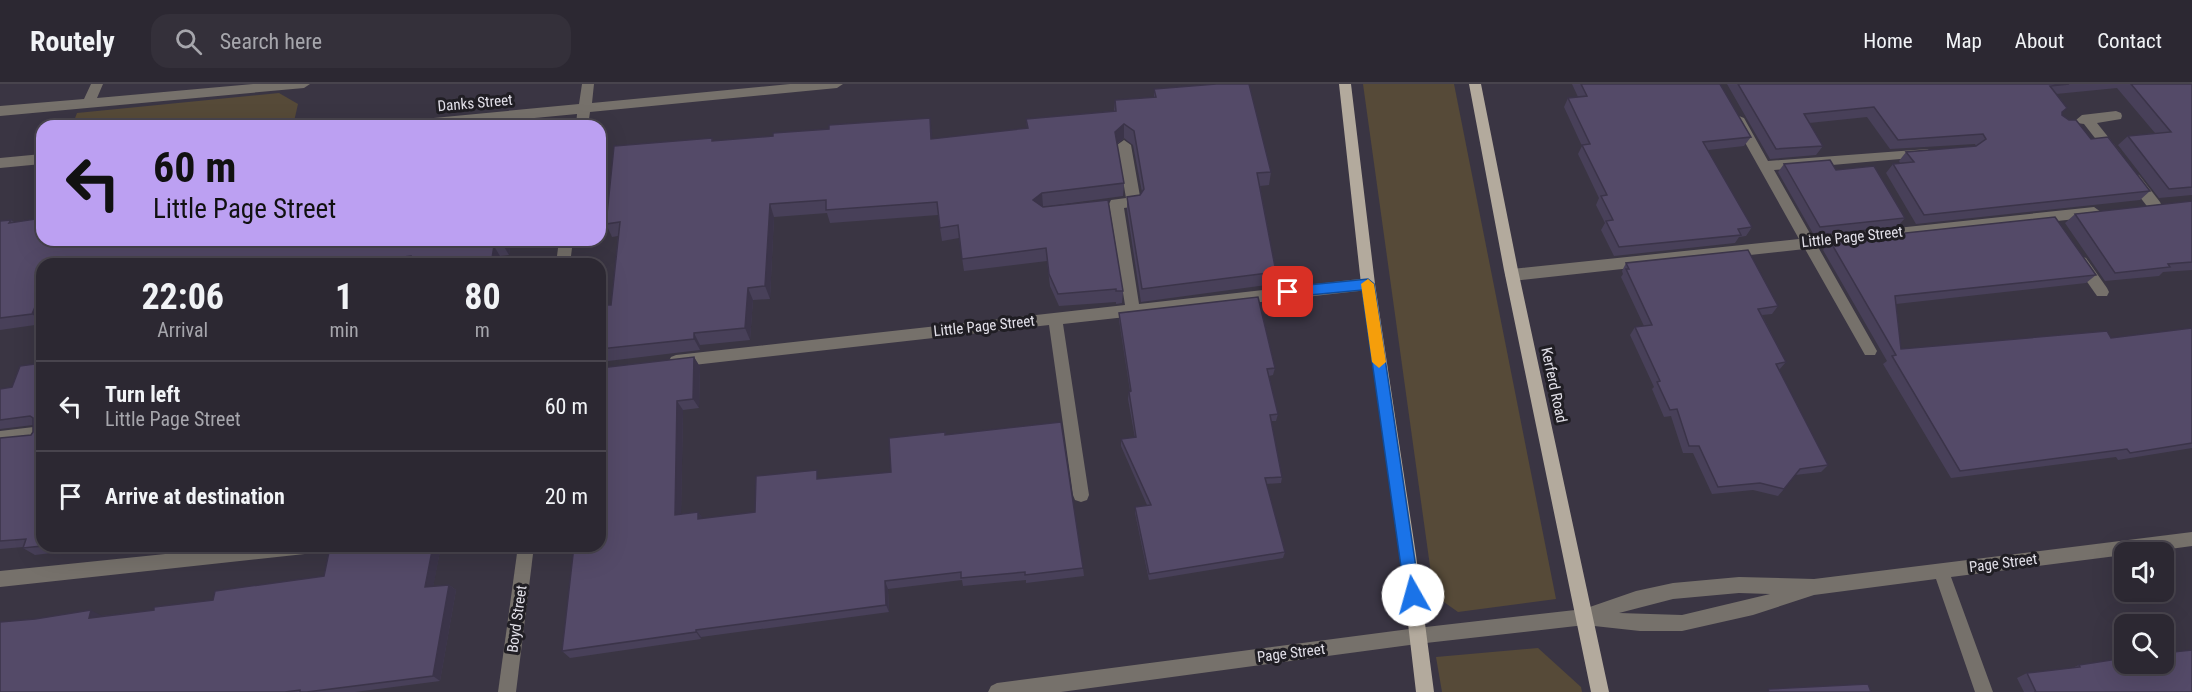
<!DOCTYPE html>
<html lang="en">
<head>
<meta charset="utf-8">
<style>
  body { margin:0; font-family:"Roboto Condensed",sans-serif; background:#34303a; color:#f1f3f6; height:100vh; display:flex; flex-direction:column; font-size:22px; white-space:nowrap }
  * { box-sizing:border-box; margin:0 }
  p { font-size:20px; color:#a6a6ac }
  .icon { flex:none; width:33px; height:33px; fill:none; stroke:currentColor; stroke-width:2; stroke-linecap:round; stroke-linejoin:round }
  .map { position:relative; flex:1; overflow:hidden }
  .details { position:absolute; left:36px; top:174px; width:570px; height:294px; display:flex; flex-direction:column; background:#2c2832; border-radius:18px; box-shadow:0 6px 24px #0002,0 0 0 2px #48444d }
  .details>* { flex:none }
  .banner { position:absolute; left:36px; top:36px; width:570px; height:126px; border-radius:18px; box-shadow:0 6px 24px #0002,0 0 0 2px #48444d; background:#bca0f2; color:#111; overflow:hidden }
  .controls { position:absolute; left:2114px; top:458px; display:grid; gap:12px }
  .controls a { display:grid; place-items:center; width:60px; height:60px; border-radius:12px; background:#2c2832; box-shadow:0 6px 24px #0002,0 0 0 2px #48444d; font-size:30px }
  .pin { position:absolute; display:grid; place-items:center; width:51px; height:51px; color:#fff; margin:-26px; border-radius:12px; box-shadow:0 3px 9px #0006 }
  .me { position:absolute; width:66px; margin:-33px; rotate:353deg; stroke-linejoin:round; filter:drop-shadow(0 0 4px #0008) }
  .turn { display:flex; align-items:center; gap:21px; height:126px; padding:0 18px; font-size:27px }
  .turn .icon { width:78px; height:78px; stroke-width:2.5 }
  .turn b { display:block; font-size:42px; line-height:51px }
  .eta { display:flex; justify-content:space-evenly; align-items:center; height:102px; text-align:center }
  .eta b { font-size:36px; font-weight:700; line-height:42px }
  ul { padding:0; list-style:none }
  li { display:flex; align-items:center; gap:18px; height:90px; padding:0 18px; border-top:2px solid #48444d }
  li div { flex:1 }
  li b { display:block; font-size:22px }
  li em { font-style:normal }
  header { display:flex; align-items:center; gap:36px; box-sizing:border-box; height:84px; padding:0 30px; background:#2c2832; border-bottom:2px solid #48444d }
  header strong { font-size:28px }
  nav { display:flex; gap:33px; margin-inline-start:auto; font-size:21px }
  .search { width:420px; height:54px; background:#34303a; display:flex; align-items:center; gap:15px; box-sizing:border-box; padding:0 21px; border-radius:18px; color:#a6a6ac; font-size:22px }
  .map>svg:first-child { display:block }
  .green { fill:#564a38 }
  .lines { fill:none; stroke-linecap:round; stroke-linejoin:round }
  .minor { fill:#76716b; fill-rule:evenodd }
  .major { fill:#b3aa9d; fill-rule:evenodd }
  .wall { fill:#484059 }
  .shaded-wall { fill:#3b3449 }
  .building { fill:#544a68; stroke:#3b3449; stroke-width:1.5 }
  .route { fill:#1a73e8; stroke:#114b97; stroke-width:1.5 }
  .slow { fill:#f59e0b }
  .labels { text-anchor:middle; stroke-width:6; stroke-linejoin:round; paint-order:stroke }
  .street-label { font-size:15px; fill:#e2e0e9; stroke:#201e24 }
</style>
</head>
<body>
<header>
<strong>Routely</strong>
<div class="search"><svg class="icon" aria-label="search" viewBox="0 0 24 24"><circle cx="10" cy="10" r="6"/><path d="M15 15l6 6"/></svg>Search here</div>
<nav><a>Home</a><a>Map</a><a>About</a><a>Contact</a></nav>
</header>
<div class="map">
<svg width="2192" height="608" viewBox="0 0 2192 608">
  <rect width="100%" height="100%" fill="#3a3543"/>
  <g class="green">
    <path d="M1363,0H1454L1556,515L1458,528L1434,511Z"/>
    <path d="M279,9L298,20L293,42H72L77,29Z"/>
    <path d="M1538,564L1581,603L1582,608H1442L1436,573Z"/>
  </g>
  <g class="lines">
    <g class="minor">
      <path d="M91,0H103L97,14L253,0H310L304,4L0,32V22L84,15Z"/>
      <path d="M582,0H594L592,19L790,0H843L837,4L590,28L588,42H576L577,30L451,42H396L402,37L579,20Z"/>
      <path d="M2116,27L2121,29L2122,32L2121,35L2097,39L2121,69L2114,74L2109,72L2084,40L2077,39L2076,36L2082,31Z"/>
      <path d="M1739,32L1744,34L1768,77L1928,65L1930,68L1923,73L1774,86L1812,153L2094,123L2101,128L2094,133L1818,163L1877,267L1875,271H1865L1805,165L1512,197L1507,195L1505,191L1507,187L1512,185L1799,155L1733,37Z"/>
      <path d="M1124,56L1131,61L1141,118L1139,122L1124,124L1139,220L1368,194L1373,196L1375,200L1373,204L1368,206L1063,240L1089,411L1087,416L1081,418L1075,416L1073,411L1049,241L676,283L671,281L669,277L671,273L676,271L1125,221L1109,120L1111,116L1126,114L1117,61Z"/>
      <path d="M42,70V80L0,84V74Z"/>
      <path d="M2134,90L2139,91L2160,118L2162,122L2160,126H2150L2129,99L2127,95Z"/>
      <path d="M559,156H573L570,180H556Z"/>
      <path d="M2081,172L2086,174L2107,204L2109,208L2107,212H2097L2076,182L2074,178L2076,174Z"/>
      <path d="M42,342V356L0,361V347Z"/>
      <path d="M2192,448V462L2148,468H2124V471L1951,493L1993,608H1975L1936,495L1814,511L1753,531L1682,547H1640L1585,541L1417,560L1061,608H988L991,602L997,599L1417,544L1584,525L1636,507L1673,499L1739,493L1814,495ZM1739,509L1770,510L1682,531L1619,529L1673,515Z"/>
      <path d="M243,462H322L320,467L314,469L0,503V487Z"/>
      <path d="M518,462H534L516,608H498Z"/>
    </g>
    <g class="major">
      <path d="M1339,0H1351L1375,200L1416,471L1434,608H1416L1400,471L1361,200Z"/>
      <path d="M1469,0H1481L1518,186L1609,608H1591L1504,186Z"/>
    </g>
  </g>
  <g class="wall">
    <path d="M1572,0H1720L1751,53L1744,62L1708,66L1752,143L1746,152L1739,153L1735,159L1614,172L1601,146L1605,139L1596,121L1599,114L1578,70L1582,62L1564,23L1568,14L1578,13Z"/>
    <path d="M1727,0H2192V111L2159,114L2118,61L2128,52L2155,49L2117,4L2056,10L2062,31L2150,107L2140,116L1916,140L1886,89L1893,80L1900,79L1899,77L1906,68L1976,62L1975,60L1890,65L1867,33L1809,39L1823,62L1816,71L1770,75Z"/>
    <path d="M1154,5L1271,88L1269,101L1260,102L1276,188L1274,200L1141,218L1127,126V113L1140,111L1142,108L1133,61L1124,54L1117,60L1124,99L1123,112L1042,123L1123,207L1122,219L1116,220V218L1059,222L1050,202L1047,177L964,187L959,154L942,157L938,131L830,139L827,129L774,133L770,215L753,216L750,256L700,261V266L608,277L600,265L611,221L618,152L612,153L606,140L712,54L713,57L773,52L829,45L930,34L932,55L1027,44L1026,35L1114,27L1115,16L1154,13Z"/>
    <path d="M1784,80L1836,86L1905,134L1898,142L1814,151L1778,88Z"/>
    <path d="M2192,117V186L2163,188L2159,192L2105,197L2065,139L2075,130Z"/>
    <path d="M11,136L42,156H511L509,171L500,172L499,180H42V240L0,246V137Z"/>
    <path d="M1830,157L2096,191L2086,199L1896,220L1901,265L2111,254L2192,244V364L2118,376L2116,373L1951,394L1883,280L1887,277L1823,166Z"/>
    <path d="M1626,179L1778,222L1772,230L1762,231L1786,278L1779,286L1828,381L1821,388L1795,391L1784,405L1778,412L1753,406L1712,410L1693,369H1683L1671,332L1664,333L1652,305L1654,303L1630,251L1635,243L1644,242L1621,193L1623,190L1622,187Z"/>
    <path d="M1119,229L1275,284L1273,291L1269,292L1278,330L1276,337H1271L1282,393L1281,399L1266,400L1285,468L1283,474L1149,496L1135,429V423L1147,421L1121,362V355L1135,354L1128,315L1129,308L1130,307L1119,236Z"/>
    <path d="M694,273L700,283L699,324L683,326L681,430L698,428L703,435L755,428L820,395L891,388L945,348L946,351L1083,484L1084,492L1026,499V496L963,502L962,496L888,505L889,528L701,553V555L570,574L562,567Z"/>
    <path d="M42,279V462H101L100,463L35,471L23,464V463L0,465V354L31,351L33,348V341L0,345V305L12,303Z"/>
    <path d="M334,462H441L433,502L449,501L456,506L440,597L355,608H0L102,532L154,526L213,516L324,492Z"/>
    <path d="M2079,581L2192,608H2024L2017,594L2027,589L2072,584Z"/>
  </g>
  <g class="shaded-wall">
    <path d="M930,34L932,48L933,69L931,55Z"/>
    <path d="M1124,40V54L1115,61V48Z"/>
    <path d="M1042,109L1043,122L1034,129L1033,116Z"/>
    <path d="M770,120L774,133L770,215L765,202Z"/>
    <path d="M503,156H511L509,171L503,161Z"/>
    <path d="M494,162L500,172L499,180H491Z"/>
    <path d="M748,204L753,216L750,256L745,244Z"/>
    <path d="M38,216L42,219V238L32,230Z"/>
    <path d="M694,249L700,261V266L694,255Z"/>
    <path d="M694,273L700,283L699,324L693,315Z"/>
    <path d="M677,317L683,326L681,439L675,431Z"/>
    <path d="M698,428L704,436L698,435Z"/>
    <path d="M433,462H441L432,509L425,503Z"/>
    <path d="M885,497L888,505L889,528L886,521Z"/>
    <path d="M449,501L456,506L440,597L433,592Z"/>
    <path d="M91,526L102,532L89,534Z"/>
    <path d="M696,546L701,553V555L696,548Z"/>
  </g>
  <g class="building">
    <path d="M1216,0H1249L1271,88L1257,89L1276,188L1142,205L1127,113L1140,111L1144,105L1134,47L1124,40L1115,48L1124,99L1042,109L1033,116L1043,123L1108,116L1123,207H1116V205L1058,210L1049,190L1046,164L962,175L958,141L940,144L937,118L826,126V116L770,120L765,202L748,204L745,244L694,249V255L600,265L605,221H611L620,138L606,140L614,62L712,54V57L773,52V49L829,45V41L930,34L931,55L1028,44L1026,35L1116,27L1115,16L1156,13L1154,5Z"/>
    <path d="M1581,0H1720L1751,53L1703,58L1752,143L1738,145L1741,151L1619,163L1606,137L1613,136L1601,112L1607,111L1582,61L1590,60L1568,14L1587,12Z"/>
    <path d="M1738,0H2069L2050,2L2067,24L2062,28V31L2069,36H2076L2091,55L2108,53L2150,107L1924,131L1893,80L1914,78L1906,68L1976,62L1986,55L1983,50L1898,56L1874,23L1804,30L1823,62L1776,65Z"/>
    <path d="M2131,0H2192V103L2169,105L2128,52L2171,48Z"/>
    <path d="M1830,76L1836,86L1874,82L1905,134L1820,143L1784,80Z"/>
    <path d="M2192,117V178L2168,180L2170,183L2115,189L2075,130Z"/>
    <path d="M2055,133L2096,191L1895,212L1901,265L2107,247L2111,254L2192,244V359L2130,369L2127,365L1960,387L1892,272L1896,271L1830,157Z"/>
    <path d="M42,134V156H503V161L494,162L491,180H410L411,172L341,180H42V215L38,216L32,230L0,234V137L11,136L9,139Z"/>
    <path d="M1748,166L1778,222L1758,225L1786,278L1776,280L1828,381L1800,385L1784,405L1760,399L1718,403L1699,362H1689L1677,325L1670,326L1657,298L1660,297L1635,243L1652,241L1626,185H1629L1626,179Z"/>
    <path d="M1258,213L1275,284L1267,285L1278,330L1270,331L1282,393L1265,394L1285,468L1149,490L1135,423L1151,421L1121,355L1136,353L1129,308L1131,307L1119,229Z"/>
    <path d="M694,273L693,315L677,317L675,431L698,428V435L755,428L756,392L817,386V395L891,388L889,354L945,348V351L1061,338L1083,484L1025,491V488L961,494V488L885,497L886,521L696,546V548L562,567L574,462H600V284Z"/>
    <path d="M42,279V462L23,464L26,455L0,457V354L31,351L33,348V334L30,332L0,336V305L12,303L20,282Z"/>
    <path d="M334,462H433L425,503L449,501L433,592L307,608H300V606L285,608H0V538L35,535L91,526L89,534L154,526V523L213,516L215,507L324,492L330,463Z"/>
    <path d="M2192,566V608H2034H2036L2027,589L2080,583L2079,581L2124,574V579H2163V569Z"/>
    <path d="M1868,600L1871,608H1769L1768,605Z"/>
  </g>
  <path class="route" d="M1368,195L1374,200L1420,511L1418,516L1413,518L1408,516L1405,511L1362,206L1288,213L1281,208L1288,203Z"/>
  <path class="slow" d="M1368,195L1374,200L1386,278L1379,284L1372,278L1361,200Z"/>
  <g class="labels">
    <g class="street-label">
      <text transform="translate(475 19) rotate(-5)" y="5">Danks Street</text>
      <text transform="translate(1852 153) rotate(-6)" y="5">Little Page Street</text>
      <text transform="translate(984 242) rotate(-6)" y="5">Little Page Street</text>
      <text transform="translate(1554 301) rotate(78)" y="5">Kerferd Road</text>
      <text transform="translate(2003 479) rotate(-7)" y="5">Page Street</text>
      <text transform="translate(517 535) rotate(-82)" y="5">Boyd Street</text>
      <text transform="translate(1291 569) rotate(-7)" y="5">Page Street</text>
    </g>
  </g>
</svg>
<div class="controls">
<a><svg class="icon" aria-label="sound" viewBox="0 0 24 24"><path d="M4 9h4l5-4v14l-5-4H4zM17 9q2 3 0 6"/></svg></a>
<a><svg class="icon" aria-label="search" viewBox="0 0 24 24"><circle cx="10" cy="10" r="6"/><path d="M15 15l6 6"/></svg></a>
</div>
<div class="pin" style="left:1288px;top:208px;background:#d93025"><svg class="icon" aria-label="arrive" viewBox="0 0 24 24"><path d="M6 21V4h12l-3 4 3 4H6"/></svg></div>
<svg class="me" style="left:1413px;top:511px" viewBox="-20 -20 40 40"><circle r="19" fill="#fff"/><path d="M0-13L10 11 0 6-10 11z" fill="#1a73e8"/></svg>
<div class="banner">
<div class="turn"><svg class="icon" aria-label="left" viewBox="0 0 24 24"><path d="M17 20v-9H6M10 6l-5 5 5 5"/></svg><div><b>60 m</b>Little Page Street</div></div>
</div>
<section class="details">
<div class="eta">
<div><b>22:06</b><p>Arrival</p></div>
<div><b>1</b><p>min</p></div>
<div><b>80</b><p>m</p></div>
</div>
<ul>
<li><svg class="icon" aria-label="left" viewBox="0 0 24 24"><path d="M17 20v-9H6M10 6l-5 5 5 5"/></svg><div><b>Turn left</b><p>Little Page Street</p></div><em>60 m</em></li>
<li><svg class="icon" aria-label="arrive" viewBox="0 0 24 24"><path d="M6 21V4h12l-3 4 3 4H6"/></svg><div><b>Arrive at destination</b></div><em>20 m</em></li>
</ul>
</section>
</div>
</body>
</html>
